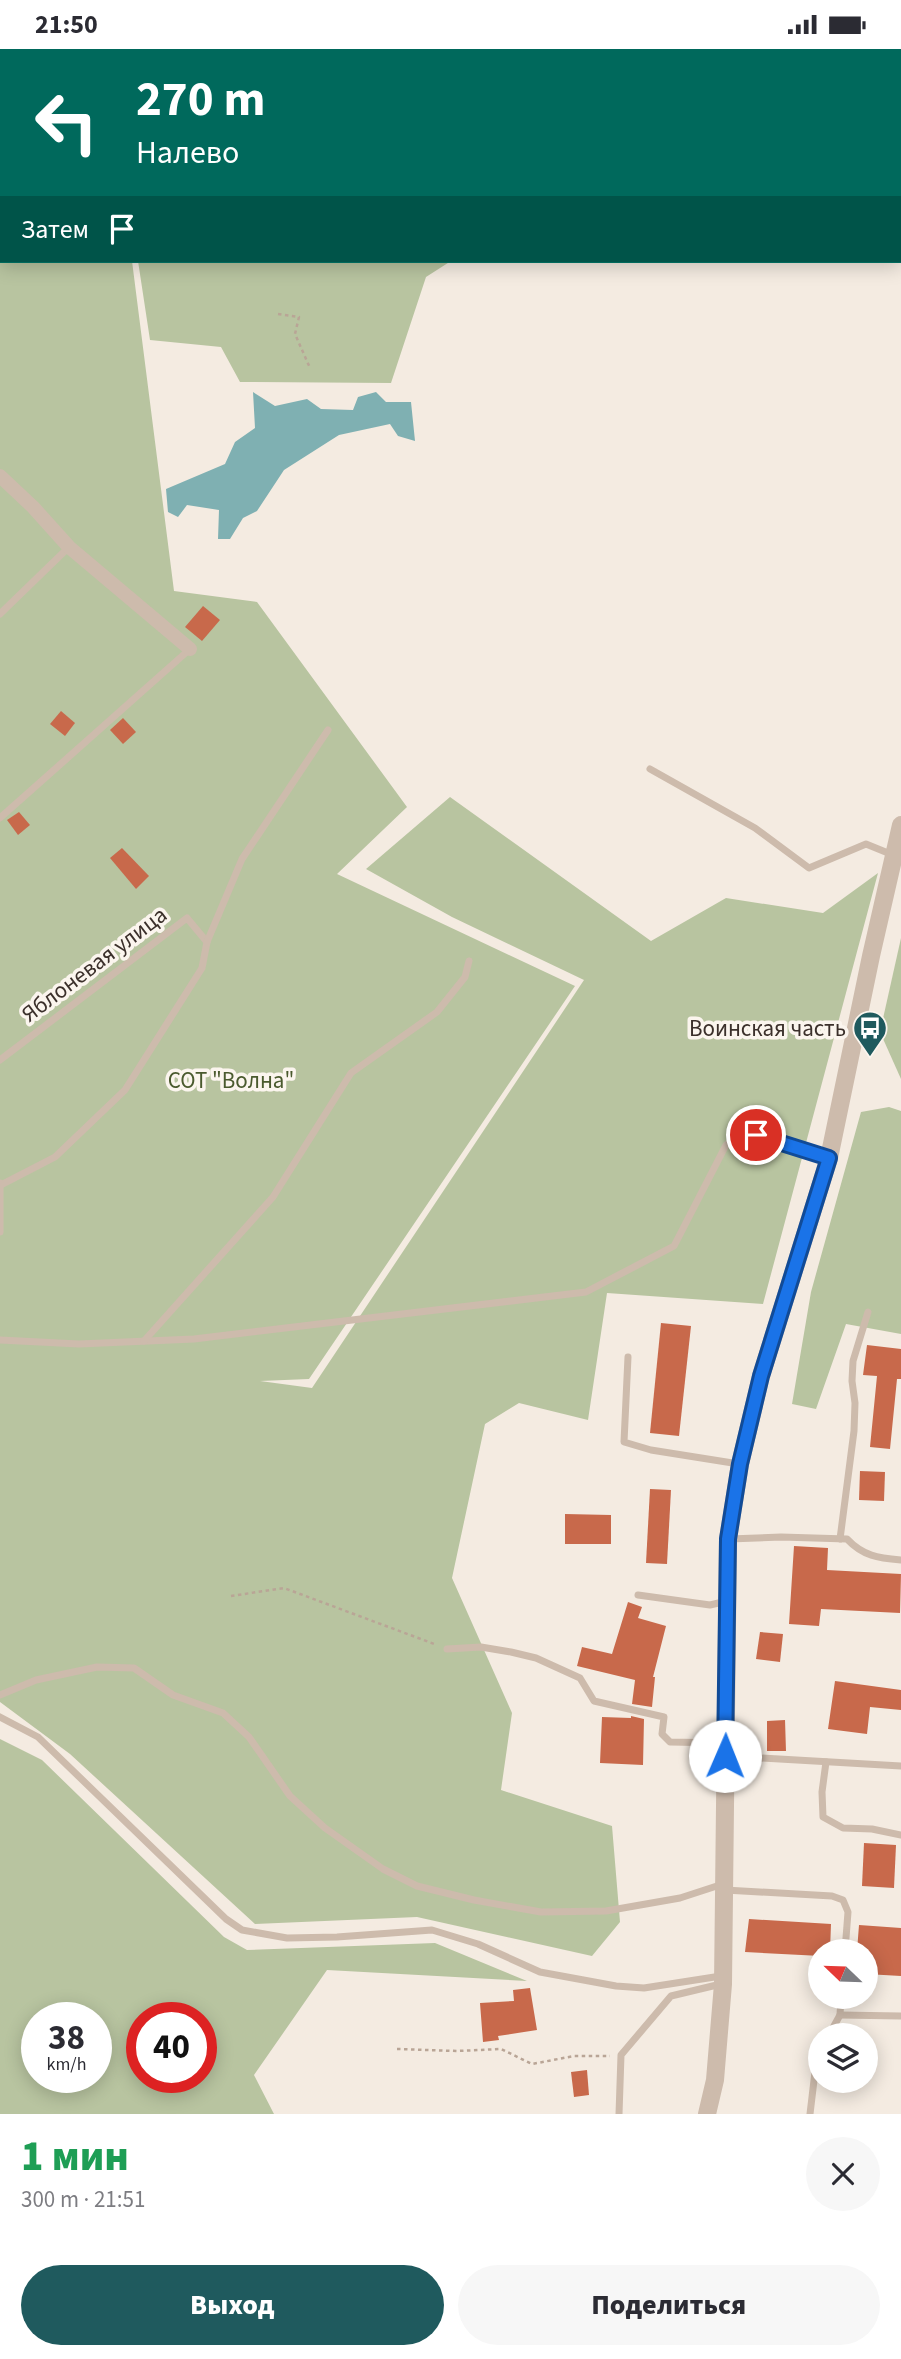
<!DOCTYPE html>
<html lang="ru">
<head>
<meta charset="utf-8">
<style>
  body { margin:0; font-family:"Source Sans 3",sans-serif; background:#f7f7f7; color:#2b2b33; height:100vh; display:flex; flex-direction:column; font-size:26px; white-space:nowrap }
  * { box-sizing:border-box; margin:0 }
  p { font-size:23px; color:#7c7c81 }
  .icon { flex:none; width:38px; height:38px; fill:none; stroke:currentColor; stroke-width:2; stroke-linecap:round; stroke-linejoin:round }
  .map { position:relative; height:2065px; overflow:hidden }
  .panel { display:flex; flex-direction:column; background:#fff; flex:1 }
  .panel>* { flex:none }
  .top-card { position:absolute; left:0px; top:0px; width:901px; height:214px; box-shadow:0 4px 18px #0003; background:#00695c; color:#fff; overflow:hidden }
  .needle { width:46px; rotate:293deg }
  .controls { position:absolute; left:808px; top:1890px; display:grid; gap:14px }
  .controls a { display:grid; place-items:center; width:70px; height:70px; border-radius:50%; background:#fff; box-shadow:0 4px 18px #0003; font-size:35px }
  .speed { position:absolute; left:21px; top:1953px; display:flex; gap:14px; font-size:35px; font-weight:700; text-align:center }
  .speed>* { display:grid; place-content:center; width:91px; height:91px; border-radius:50%; background:#fff; box-shadow:0 4px 18px #0003; line-height:1 }
  .speed small { font-size:18px; font-weight:400 }
  .speed .limit { border:10px solid #d22; background:#fff; color:#111 }
  .pin { position:absolute; display:grid; place-items:center; width:60px; height:60px; color:#fff; margin:-30px; border:4px solid #fff; border-radius:50%; box-shadow:0 2px 7px #0007 }
  .me { position:absolute; width:77px; margin:-38px; rotate:1deg; stroke-linejoin:round; filter:drop-shadow(0 0 5px #0008) }
  .turn { display:flex; align-items:center; gap:24px; height:147px; padding:0 21px; font-size:32px }
  .turn .icon { width:91px; height:91px; stroke-width:2.5 }
  .turn b { display:block; font-size:49px; line-height:60px }
  .then { display:flex; align-items:center; height:66px; padding:0 21px; background:#0003; gap:14px; font-size:26px }
  .round { display:grid; place-items:center; flex:none; width:74px; height:74px; border-radius:37px; background:#f7f7f7 }
  .headline { display:flex; align-items:center; justify-content:space-between; height:119px; padding:0 21px }
  h1 { font-size:42px; font-weight:800; line-height:52px; color:#1e9e55 }
  .button { display:flex; gap:14px; margin-top:auto; padding:14px 21px }
  .button a { flex:1; height:80px; border-radius:42px; background:#1f5a5e; color:#fff; font-size:28px; font-weight:800; line-height:80px; text-align:center }
  .button a+a { background:#f7f7f7; color:#2b2b33 }
  .status { display:flex; justify-content:space-between; align-items:center; height:49px; padding:0 35px; background:#fff; direction:ltr }
  .status svg { height:19px; fill:currentColor }
  .map>svg:first-child { display:block }
  .green { fill:#b8c4a0; fill-rule:evenodd }
  .water { fill:#7fb0b2 }
  .building { fill:#c8694b }
  .lines { fill:none; stroke-linecap:round; stroke-linejoin:round }
  .path { stroke:#b9a596; stroke-width:2.5; stroke-dasharray:3.5 3.5; stroke-linecap:butt }
  .service { stroke:#cdbbac; stroke-width:7 }
  .minor { stroke:#cdbbac; stroke-width:14 }
  .tertiary { stroke:#cdbbac; stroke-width:18 }
  .route-casing { stroke:#114b97; stroke-width:18 }
  .route { stroke:#1a73e8; stroke-width:12 }
  .labels { text-anchor:middle; stroke-width:7; stroke-linejoin:round; paint-order:stroke }
  .street-label { font-size:23px; fill:#3b302b; stroke:#fbf5ee }
  .poi-label { font-size:23px; fill:#3b302b; stroke:#fbf5ee; text-anchor:end }
  .park-label { font-size:23px; fill:#4a5a2e; stroke:#fbf5ee }
</style>
</head>
<body>
<div class="status"><b>21:50</b><svg viewBox="0 0 49 12"><path d="M0 12V9h3v3zM5 12V6h3v6zM10 12V3h3v9zM15 12V0h3v12zM26 1h20v11H26zM47 4h2v5h-2z"/></svg></div>
<div class="map">
<svg width="901" height="2065" viewBox="0 0 901 2065">
  <rect width="100%" height="100%" fill="#f4ebe1"/>
  <g class="green">
    <path d="M19,0H390L399,2H19Z"/>
    <path d="M0,58L2,212H132L174,542L257,553L407,758L337,825L575,937L309,1330L260,1332L312,1339L584,931L452,868L366,820L450,748L651,892L726,849L823,864L878,824L763,1255L607,1244L588,1371L519,1354L485,1375L452,1529L512,1664L501,1741L612,1777L620,1873L592,1907L417,1868L255,1875L70,1705L0,1653Z"/>
    <path d="M138,212H451L426,228L391,334L240,333L221,298L150,291Z"/>
    <path d="M901,889V1030L880,983Z"/>
    <path d="M889,1058L901,1062V1285L846,1275L816,1360L792,1355L811,1243L861,1063Z"/>
    <path d="M0,1690L42,1711L224,1888L247,1901L435,1894L527,1932L327,1921L254,2026L274,2065H0ZM37,1969H96V2028H37ZM142,1969H201V2028H142Z"/>
  </g>
  <path class="water" d="M253,343L275,357L307,350L321,360L353,361L358,348L376,343L386,353H411L415,392L398,387L390,375L339,386L284,421L257,462L243,469L230,490H218L219,461L187,456L178,468L168,463L166,440L225,415L235,393L255,379Z"/>
  <g class="building">
    <path d="M203,557L220,571L202,592L185,578Z"/>
    <path d="M61,662L75,674L65,687L50,675Z"/>
    <path d="M123,669L136,683L123,695L110,681Z"/>
    <path d="M19,763L30,776L18,786L7,771Z"/>
    <path d="M122,799L149,827L136,840L110,809Z"/>
    <path d="M661,1274L691,1277L679,1387L650,1384Z"/>
    <path d="M867,1296L901,1300V1330H897L890,1400L870,1398L877,1327L863,1326Z"/>
    <path d="M860,1422L885,1423L884,1452L859,1451Z"/>
    <path d="M650,1440L671,1441L667,1515L646,1514Z"/>
    <path d="M565,1465L611,1466V1495H565Z"/>
    <path d="M794,1497L828,1499L827,1521L901,1525L900,1564L821,1560L819,1577L789,1575Z"/>
    <path d="M628,1553L642,1558L638,1569L666,1577L653,1628H655L652,1658L632,1655L635,1631L577,1617L582,1598L612,1605Z"/>
    <path d="M760,1583L783,1585L780,1613L756,1610Z"/>
    <path d="M835,1632L901,1641V1661L870,1658L867,1685L828,1680Z"/>
    <path d="M631,1667L644,1670L643,1716L600,1714L602,1668L631,1669Z"/>
    <path d="M785,1671L786,1702H767V1672Z"/>
    <path d="M864,1794L896,1796L894,1839L862,1837Z"/>
    <path d="M749,1870L831,1875L830,1902H821V1907L745,1903Z"/>
    <path d="M859,1876L901,1879V1927L866,1925V1902H857Z"/>
    <path d="M530,1939L537,1981L498,1987L499,1991L483,1993L480,1954L514,1952L513,1941Z"/>
    <path d="M587,2021L589,2046L574,2048L571,2023Z"/>
  </g>
  <g class="lines">
    <g class="path">
      <path d="M278,265L299,268L295,285L310,319"/>
      <path d="M231,1547L284,1539L437,1596"/>
      <path d="M397,2000L457,2002L501,2000L532,2015L574,2007H610"/>
    </g>
    <g class="service">
      <path d="M0,104L2,107"/>
      <path d="M0,565L69,498"/>
      <path d="M650,720L755,779L809,819L866,795L893,806"/>
      <path d="M0,769L190,600"/>
      <path d="M0,1011L187,869L207,893"/>
      <path d="M1,1136L55,1108L125,1041L202,919L207,893L242,810L328,681"/>
      <path d="M0,1183V1134"/>
      <path d="M0,1291L79,1295L194,1290L586,1243L674,1197L726,1096L738,1087L756,1086L827,1109"/>
      <path d="M144,1292L273,1148L351,1024L437,963L465,928L469,912"/>
      <path d="M628,1308L624,1393L651,1401L739,1415"/>
      <path d="M729,1490L781,1488L847,1490C863,1507 878,1509 901,1511"/>
      <path d="M840,1490L854,1382L855,1354L852,1332L853,1312L868,1263"/>
      <path d="M638,1546L710,1556L727,1552"/>
      <path d="M447,1600L481,1598L511,1603L536,1609L580,1629L594,1652L664,1668L662,1685L670,1693L725,1694"/>
      <path d="M0,1646L36,1631L97,1618L134,1619L173,1646L223,1664L249,1688L290,1747L325,1779L383,1820L417,1837L474,1851L541,1863L606,1862L680,1849L723,1835"/>
      <path d="M0,1668L38,1688L226,1870L242,1881L287,1889L337,1888L432,1881L478,1895L540,1923L616,1937L644,1939L721,1927"/>
      <path d="M726,1707L901,1717"/>
      <path d="M826,1713L822,1743L823,1768L843,1779L872,1780L901,1786"/>
      <path d="M725,1841L832,1847L843,1851L848,1863L845,1902"/>
      <path d="M840,1966L901,1967"/>
      <path d="M829,1986L840,1966L841,1948"/>
      <path d="M619,2065L621,2006L671,1947L721,1935"/>
      <path d="M810,2065L817,2006L821,2000"/>
    </g>
    <path class="minor" d="M0,427L33,458L69,498L190,600"/>
    <path class="tertiary" d="M707,2065L715,2031L723,1935L728,1490L740,1415L761,1327L829,1109L871,907L901,776"/>
  </g>
  <g class="lines">
    <g class="route-casing">
      <path id="route" d="M725,1707L728,1490L740,1415L761,1327L829,1109L756,1086"/>
    </g>
    <use href="#route" class="route"/>
  </g>
  <defs>
    <g id="bus-pin" transform="scale(1.75)"><path d="M0 17L-7.5 6A9.5 9.5 0 1 1 7.5 6Z" fill="#1f5a5e" stroke="#fbf5ee"/><path d="M-5-6H5V4H4V6H2V4H-2V6H-4V4H-5ZM-3.5-4V0h7V-4ZM-3.5 1.2v1.5H-2V1.2ZM2 1.2v1.5H3.5V1.2Z" fill="#fff"/></g>
  </defs>
  <g fill-rule="evenodd">
    <use href="#bus-pin" x="870" y="979"/>
  </g>
  <g class="labels">
    <g class="street-label">
      <text transform="translate(94 915) rotate(-37)" y="8">Яблоневая улица</text>
    </g>
    <g class="poi-label">
      <text x="846" y="987">Воинская часть</text>
    </g>
    <g class="park-label">
      <text x="231" y="1039">СОТ "Волна"</text>
    </g>
  </g>
</svg>
<div class="controls">
<a><svg class="needle" viewBox="-14 -14 28 28"><path d="M0-13l5 13h-10z" fill="#e53935"/><path d="M0 13l5-13h-10z" fill="#7c7c81"/></svg></a>
<a><svg class="icon" aria-label="layers" viewBox="0 0 24 24"><path d="M12 4l9 5-9 5-9-5zM3 14l9 5 9-5"/></svg></a>
</div>
<div class="speed"><div>38<small>km/h</small></div><div class="limit">40</div></div>
<div class="pin" style="left:756px;top:1086px;background:#d93025"><svg class="icon" aria-label="arrive" viewBox="0 0 24 24"><path d="M6 21V4h12l-3 4 3 4H6"/></svg></div>
<svg class="me" style="left:725px;top:1707px" viewBox="-20 -20 40 40"><circle r="19" fill="#fff"/><path d="M0-13L10 11 0 6-10 11z" fill="#1a73e8"/></svg>
<div class="top-card">
<div class="turn"><svg class="icon" aria-label="left" viewBox="0 0 24 24"><path d="M17 20v-9H6M10 6l-5 5 5 5"/></svg><div><b>270 m</b>Налево</div></div>
<div class="then">Затем<svg class="icon" aria-label="arrive" viewBox="0 0 24 24"><path d="M6 21V4h12l-3 4 3 4H6"/></svg></div>
</div>
</div>
<section class="panel">
<div class="headline"><div><h1>1 мин</h1><p>300 m · 21:51</p></div><a class="round"><svg class="icon" aria-label="close" viewBox="0 0 24 24"><path d="M6 6l12 12M18 6L6 18"/></svg></a></div>
<div class="button"><a>Выход</a><a>Поделиться</a></div>
</section>
</body>
</html>
